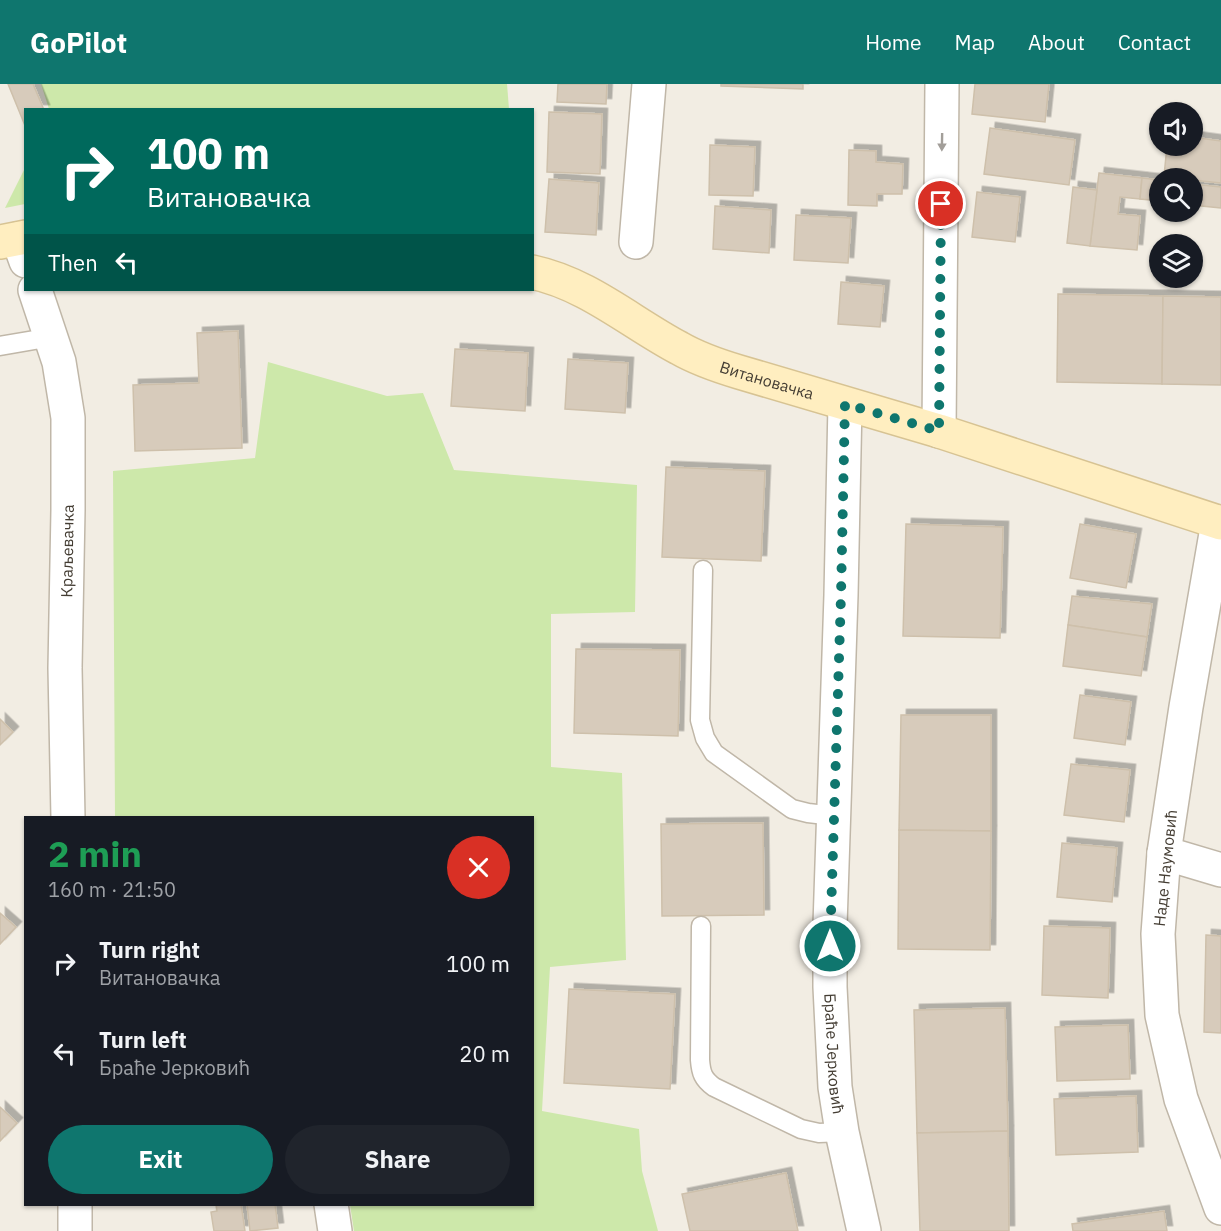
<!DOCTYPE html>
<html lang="en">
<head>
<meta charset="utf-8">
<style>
  body { margin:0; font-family:"IBM Plex Sans",sans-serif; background:#20242c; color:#f1f3f6; height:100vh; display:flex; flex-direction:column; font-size:22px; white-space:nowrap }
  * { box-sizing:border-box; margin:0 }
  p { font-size:20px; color:#9ea1a6 }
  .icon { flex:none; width:33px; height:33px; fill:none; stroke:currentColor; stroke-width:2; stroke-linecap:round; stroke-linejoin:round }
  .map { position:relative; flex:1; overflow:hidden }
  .panel { position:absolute; left:24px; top:732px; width:510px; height:390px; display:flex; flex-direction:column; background:#171b24; border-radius:0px; box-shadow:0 2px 4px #0004 }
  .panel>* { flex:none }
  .hud { position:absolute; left:24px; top:24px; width:510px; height:183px; border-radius:0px; box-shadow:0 2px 4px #0004; background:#00695c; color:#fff; overflow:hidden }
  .fabs { position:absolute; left:1149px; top:18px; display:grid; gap:12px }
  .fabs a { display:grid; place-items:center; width:54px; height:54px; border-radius:50%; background:#171b24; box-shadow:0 2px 4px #0004; font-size:30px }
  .pin { position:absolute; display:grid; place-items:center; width:51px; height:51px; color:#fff; margin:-26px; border:3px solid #fff; border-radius:50%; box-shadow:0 2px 6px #0007 }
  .me { position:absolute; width:66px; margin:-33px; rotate:0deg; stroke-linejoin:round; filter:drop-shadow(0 0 4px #0008) }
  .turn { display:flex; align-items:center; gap:21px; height:126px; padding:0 24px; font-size:27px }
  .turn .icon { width:78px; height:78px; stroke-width:2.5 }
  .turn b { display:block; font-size:42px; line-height:51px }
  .then { display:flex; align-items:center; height:57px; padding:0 24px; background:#0003; gap:12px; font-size:22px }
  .round { display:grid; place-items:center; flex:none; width:63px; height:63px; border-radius:32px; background:#20242c }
  .overview { display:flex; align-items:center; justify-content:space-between; height:102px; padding:0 24px }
  h1 { font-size:36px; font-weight:700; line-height:45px; color:#1e9e55 }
  .primary-button { display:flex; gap:12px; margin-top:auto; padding:12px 24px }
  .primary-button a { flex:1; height:69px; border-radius:36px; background:#0f766e; color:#fff; font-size:24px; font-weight:700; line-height:69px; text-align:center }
  .primary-button a+a { background:#20242c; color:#f1f3f6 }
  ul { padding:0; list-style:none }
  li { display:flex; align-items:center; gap:18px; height:90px; padding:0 24px }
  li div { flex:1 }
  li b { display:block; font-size:22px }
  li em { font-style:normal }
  header { display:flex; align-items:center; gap:36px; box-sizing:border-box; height:84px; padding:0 30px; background:#0f766e; color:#fff }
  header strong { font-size:28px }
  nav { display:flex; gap:33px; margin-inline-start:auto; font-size:21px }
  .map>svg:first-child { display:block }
  .green { fill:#cde8aa }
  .building { fill:#d7cbbb; stroke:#cec0ab; stroke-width:1.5; filter:url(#shadow) }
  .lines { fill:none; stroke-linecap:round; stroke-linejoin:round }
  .lane-casing { stroke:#c0b7a8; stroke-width:21 }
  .street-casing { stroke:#c0b7a8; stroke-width:36 }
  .secondary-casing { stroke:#d7c393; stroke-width:36 }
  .lane { stroke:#fff; stroke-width:18 }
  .street { stroke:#fff; stroke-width:33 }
  .secondary { stroke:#ffeec0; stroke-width:33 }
  .oneway { fill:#a29e99 }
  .route { stroke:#0f766e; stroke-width:10; stroke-dasharray:0 18 }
  .labels { text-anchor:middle; stroke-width:4.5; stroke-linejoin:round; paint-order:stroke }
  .street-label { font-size:16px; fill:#443d33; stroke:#fff }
</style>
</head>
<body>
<header>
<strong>GoPilot</strong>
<nav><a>Home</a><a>Map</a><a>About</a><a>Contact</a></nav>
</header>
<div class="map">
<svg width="1221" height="1147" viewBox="0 0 1221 1147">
  <defs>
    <filter id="shadow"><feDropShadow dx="5.5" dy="-5.5" stdDeviation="0" flood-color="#0004"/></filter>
  </defs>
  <rect width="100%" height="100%" fill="#f2ede3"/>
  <g class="green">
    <path d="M41,0H507L509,25H49Z"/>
    <path d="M25,84V120L5,124Z"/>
    <path d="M268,278L387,312L423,309L454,386L637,401L635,528L551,530V683L622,689L626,876L550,883L542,1027L639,1045L642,1087L658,1147H354L350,1121L532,1120V734L115,733L113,387L255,374Z"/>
  </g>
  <g class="building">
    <path d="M8,0H33L44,26H26V44Z"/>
    <path d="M558,0H607L606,20L557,18Z"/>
    <path d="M721,0H803V5L721,2Z"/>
    <path d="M975,0H1049L1045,38L972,30Z"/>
    <path d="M549,28L602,30L600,90L547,88Z"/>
    <path d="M990,44L1075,56L1069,101L984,90Z"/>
    <path d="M1192,53L1221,57V99L1192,96V94L1164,92L1167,62H1192Z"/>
    <path d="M710,61L755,63L753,112L709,111Z"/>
    <path d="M849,66L876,67V78L903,80L902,110H877V122L848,121Z"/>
    <path d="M1099,89L1142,94L1140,115L1120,113L1118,130L1140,132L1137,166L1090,162Z"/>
    <path d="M1142,94L1160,96V117L1140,115Z"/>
    <path d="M549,95L599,99L596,151L545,148Z"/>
    <path d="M1192,100L1221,103V124L1192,121Z"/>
    <path d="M1073,103L1097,106L1090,162L1067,159Z"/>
    <path d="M977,108L1020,113L1015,158L972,153Z"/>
    <path d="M715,122L771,126L769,169L713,165Z"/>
    <path d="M796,131L851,134L848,179L794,176Z"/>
    <path d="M841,198L884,202L880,243L838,240Z"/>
    <path d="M1058,210L1163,212L1162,300L1057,298Z"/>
    <path d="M1163,212L1221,213V301L1162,300Z"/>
    <path d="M238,247L242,364L135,367L133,301L199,299L197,249Z"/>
    <path d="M455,265L528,269L525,327L451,322Z"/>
    <path d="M568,275L628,279L625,329L565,325Z"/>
    <path d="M666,383L765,387L761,477L662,473Z"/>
    <path d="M906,440L1003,443L1000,554L903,552Z"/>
    <path d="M1080,440L1136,450L1126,504L1070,494Z"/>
    <path d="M1072,512L1152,520L1147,553L1068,541Z"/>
    <path d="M1068,541L1147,553L1141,592L1063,582Z"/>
    <path d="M576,565L680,566L678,652L574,649Z"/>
    <path d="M1080,611L1131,618L1125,661L1074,654Z"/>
    <path d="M901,631H991V747L899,746Z"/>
    <path d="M0,635L13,648L0,661Z"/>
    <path d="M1071,680L1130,686L1124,738L1064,731Z"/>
    <path d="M763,739L764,831L662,832L661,740Z"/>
    <path d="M899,746L991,747L990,866L898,865Z"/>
    <path d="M1062,759L1117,764L1112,818L1057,813Z"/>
    <path d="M0,829L16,843L0,860Z"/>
    <path d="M1044,842L1110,844L1108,914L1042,911Z"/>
    <path d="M1206,851L1221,852V949L1204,948Z"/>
    <path d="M569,905L675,910L670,1005L564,999Z"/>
    <path d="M1005,924L1008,1047L917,1049L914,926Z"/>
    <path d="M1128,941L1130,995L1057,997L1055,943Z"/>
    <path d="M1136,1012L1138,1068L1056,1071L1054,1015Z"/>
    <path d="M0,1023L17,1039L0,1057Z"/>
    <path d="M1008,1047L1009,1147H920L917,1049Z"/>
    <path d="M786,1089L798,1147H690L682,1110Z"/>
    <path d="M216,1120H241L245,1147H214L211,1128L217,1127Z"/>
    <path d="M247,1120H275L278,1144L250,1147Z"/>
    <path d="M1164,1127L1167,1147H1073L1072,1140Z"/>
  </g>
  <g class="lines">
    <g class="lane-casing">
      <g id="lane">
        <path d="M0,262L52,253"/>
        <path d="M703,486L700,636L705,654L714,669L792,725L808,729L834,732"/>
        <path d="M701,842L700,976C701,989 703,995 714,1003L801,1045L819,1049L842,1048"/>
      </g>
    </g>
    <g class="street-casing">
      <g id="street">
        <path d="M18,155L26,177"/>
        <path d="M636,158L649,0"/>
        <path d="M35,206L59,278L68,334V426L65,584L68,734"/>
        <path id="s1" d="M845,320L841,511L830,841V903L835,1003L842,1048L864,1147"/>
        <path d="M939,347L942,0"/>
        <path d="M1218,438L1186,623L1164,769L1158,850L1162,931L1181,1015L1221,1124"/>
        <path d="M1164,769L1221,786"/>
        <path d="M75,1120V1147"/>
        <path d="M331,1120L335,1147"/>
      </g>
    </g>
    <g class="secondary-casing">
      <g id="secondary">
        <path d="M0,158L26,153"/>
        <path id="s2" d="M532,188C588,200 630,238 679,264C698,275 719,282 739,288L939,347L1221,439"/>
      </g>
    </g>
    <use href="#lane" class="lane"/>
    <use href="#street" class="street"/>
    <use href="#secondary" class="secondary"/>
  </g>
  <defs><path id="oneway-solid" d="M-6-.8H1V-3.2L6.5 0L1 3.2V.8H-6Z" transform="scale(1.5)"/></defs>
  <use class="oneway" href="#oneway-solid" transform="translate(942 58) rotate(91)"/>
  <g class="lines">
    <path class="route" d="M830,862L841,511L845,320L939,347L941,120"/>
  </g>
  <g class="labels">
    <g class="street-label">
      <text dy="6" stroke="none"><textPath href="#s2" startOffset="260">Витановачка</textPath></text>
      <text transform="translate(67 467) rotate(-89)" y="6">Краљевачка</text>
      <text transform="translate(1165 784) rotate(-84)" y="6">Наде Наумовић</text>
      <text dy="6" stroke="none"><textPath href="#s1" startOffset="650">Браће Јерковић</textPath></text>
    </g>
  </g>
</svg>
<div class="fabs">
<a><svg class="icon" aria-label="sound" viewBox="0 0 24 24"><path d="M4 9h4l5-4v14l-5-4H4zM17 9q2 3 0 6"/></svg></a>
<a><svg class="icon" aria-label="search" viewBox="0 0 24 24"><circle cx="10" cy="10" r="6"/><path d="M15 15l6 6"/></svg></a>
<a><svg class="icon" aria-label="layers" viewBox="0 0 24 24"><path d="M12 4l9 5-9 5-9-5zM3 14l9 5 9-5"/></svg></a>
</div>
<div class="pin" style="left:941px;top:120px;background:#d93025"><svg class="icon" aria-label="arrive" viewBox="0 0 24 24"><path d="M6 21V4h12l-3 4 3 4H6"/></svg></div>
<svg class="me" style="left:830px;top:862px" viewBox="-20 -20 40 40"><circle r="17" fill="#0f766e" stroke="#fff" stroke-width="3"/><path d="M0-11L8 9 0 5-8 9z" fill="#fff"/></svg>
<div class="hud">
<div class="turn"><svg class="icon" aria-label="right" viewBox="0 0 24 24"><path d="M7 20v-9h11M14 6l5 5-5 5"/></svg><div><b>100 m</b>Витановачка</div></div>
<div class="then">Then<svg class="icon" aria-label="left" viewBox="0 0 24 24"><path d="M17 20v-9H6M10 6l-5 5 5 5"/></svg></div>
</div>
<section class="panel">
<div class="overview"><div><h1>2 min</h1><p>160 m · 21:50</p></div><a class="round" style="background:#d93025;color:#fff"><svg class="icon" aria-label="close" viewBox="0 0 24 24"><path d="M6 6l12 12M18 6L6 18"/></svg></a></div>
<ul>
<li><svg class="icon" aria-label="right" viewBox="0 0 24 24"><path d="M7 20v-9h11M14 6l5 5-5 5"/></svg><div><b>Turn right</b><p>Витановачка</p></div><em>100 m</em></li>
<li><svg class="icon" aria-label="left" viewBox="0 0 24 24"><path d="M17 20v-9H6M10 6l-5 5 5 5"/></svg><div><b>Turn left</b><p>Браће Јерковић</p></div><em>20 m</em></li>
</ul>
<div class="primary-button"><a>Exit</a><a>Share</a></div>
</section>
</div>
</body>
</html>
